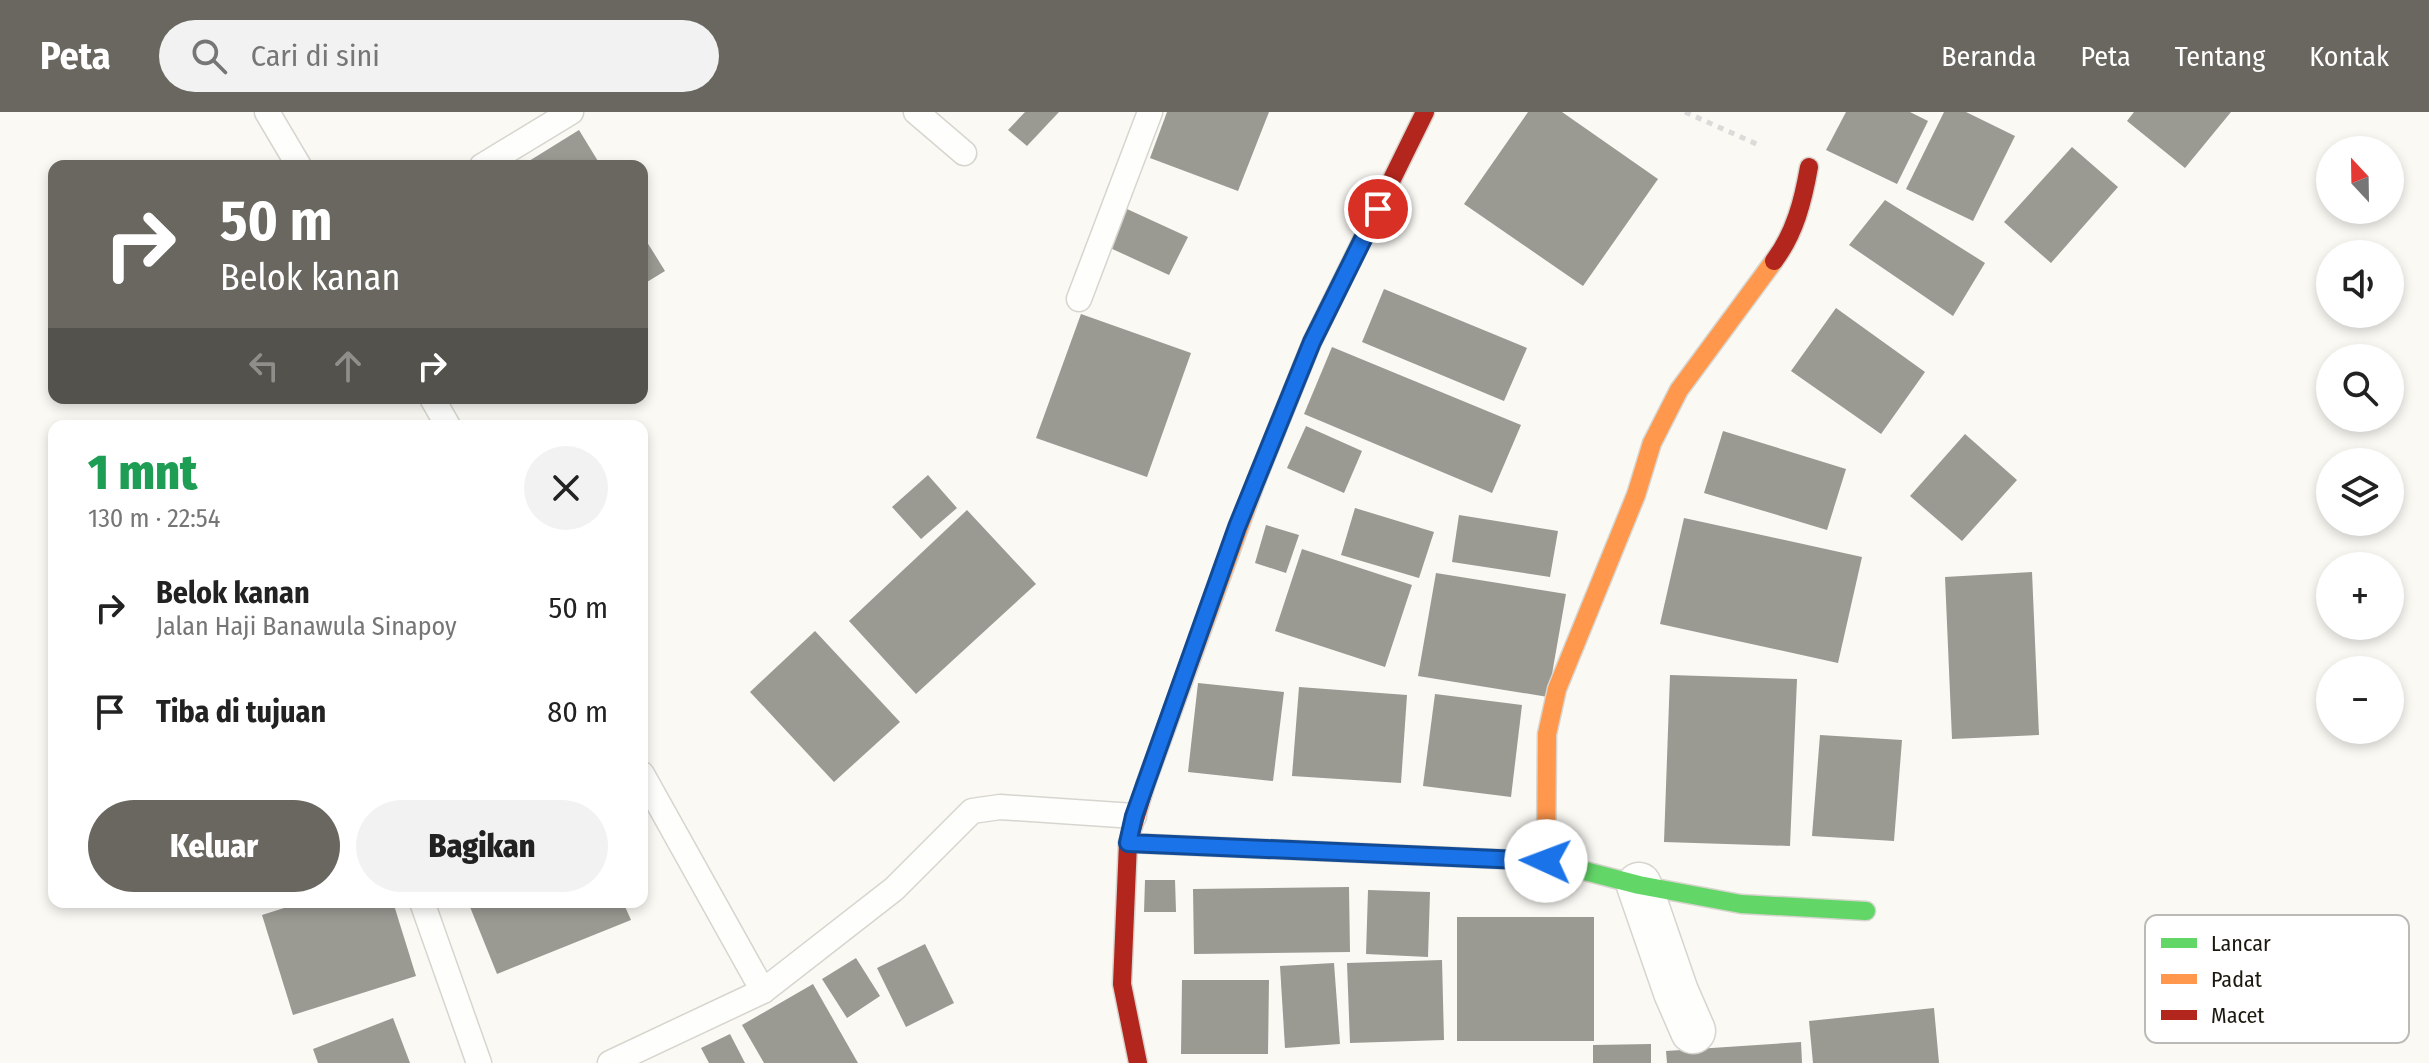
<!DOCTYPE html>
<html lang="id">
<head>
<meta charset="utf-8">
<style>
  body { margin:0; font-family:"Fira Sans Condensed",sans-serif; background:#f2f2f2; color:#222; height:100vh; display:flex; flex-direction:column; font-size:30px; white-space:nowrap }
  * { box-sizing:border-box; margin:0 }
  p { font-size:26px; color:#767676 }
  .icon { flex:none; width:44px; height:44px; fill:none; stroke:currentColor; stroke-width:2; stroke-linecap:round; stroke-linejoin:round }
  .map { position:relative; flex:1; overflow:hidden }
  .details { position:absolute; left:48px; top:308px; width:600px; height:488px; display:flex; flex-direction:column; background:#fff; border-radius:16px; box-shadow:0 4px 12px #0003 }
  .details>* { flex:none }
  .guide { position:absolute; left:48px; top:48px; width:600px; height:244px; border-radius:16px; box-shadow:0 4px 12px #0003; background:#69675f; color:#fff; overflow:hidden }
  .needle { width:52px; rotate:338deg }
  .tools { position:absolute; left:2316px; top:24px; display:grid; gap:16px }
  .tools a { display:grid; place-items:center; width:88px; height:88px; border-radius:50%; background:#fff; box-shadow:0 4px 12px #0003; font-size:40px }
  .pin { position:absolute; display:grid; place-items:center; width:68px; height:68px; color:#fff; margin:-34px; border:4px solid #fff; border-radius:50%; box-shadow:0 2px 8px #0007 }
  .me { position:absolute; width:88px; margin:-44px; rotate:272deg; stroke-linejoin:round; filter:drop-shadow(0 0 6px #0008) }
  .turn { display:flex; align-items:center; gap:28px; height:168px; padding:0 40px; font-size:36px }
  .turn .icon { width:104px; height:104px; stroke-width:2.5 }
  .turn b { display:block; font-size:56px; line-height:68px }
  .lanes { display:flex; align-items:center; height:76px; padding:0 40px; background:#0003; justify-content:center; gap:40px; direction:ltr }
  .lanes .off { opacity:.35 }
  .round { display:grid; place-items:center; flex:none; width:84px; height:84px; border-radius:42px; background:#f2f2f2 }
  .headline { display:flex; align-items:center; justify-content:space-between; height:136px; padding:0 40px }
  h1 { font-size:48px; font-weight:800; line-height:60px; color:#1e9e55 }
  .button { display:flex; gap:16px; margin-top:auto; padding:16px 40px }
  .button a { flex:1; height:92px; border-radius:48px; background:#69675f; color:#fff; font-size:32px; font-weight:800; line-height:92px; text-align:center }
  .button a+a { background:#f2f2f2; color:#222 }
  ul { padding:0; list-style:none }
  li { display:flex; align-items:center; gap:24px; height:104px; padding:0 40px }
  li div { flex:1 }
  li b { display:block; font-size:30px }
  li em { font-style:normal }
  header { display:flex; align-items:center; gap:48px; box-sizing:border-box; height:112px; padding:0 40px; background:#69675f; color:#fff }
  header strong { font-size:38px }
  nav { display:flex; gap:44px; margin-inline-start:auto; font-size:28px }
  .search { width:560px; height:72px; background:#f2f2f2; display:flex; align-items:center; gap:20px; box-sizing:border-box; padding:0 28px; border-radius:44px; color:#767676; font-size:30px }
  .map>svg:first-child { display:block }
  .building { fill:#9a9992 }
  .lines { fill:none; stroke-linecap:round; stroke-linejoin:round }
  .lane-casing { stroke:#d7d5ce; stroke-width:27 }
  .street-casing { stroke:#d7d5ce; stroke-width:47 }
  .fast-casing { stroke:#d7d5ce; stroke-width:21 }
  .slow-casing { stroke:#d7d5ce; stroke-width:21 }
  .jam-casing { stroke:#d7d5ce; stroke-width:21 }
  .path { stroke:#dbdbda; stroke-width:5; stroke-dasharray:6 6; stroke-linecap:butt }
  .lane { stroke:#fefefd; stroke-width:24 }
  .street { stroke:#fefefd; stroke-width:44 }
  .fast { stroke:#63d668; stroke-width:18 }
  .slow { stroke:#ff974d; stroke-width:18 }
  .jam { stroke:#b3261e; stroke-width:18 }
  .route-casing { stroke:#114b97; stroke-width:20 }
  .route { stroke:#1a73e8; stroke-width:14 }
  .key { fill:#fff; stroke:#bbbab7; stroke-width:2 }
  .key-label { font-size:22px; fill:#1b190f }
</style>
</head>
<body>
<header>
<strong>Peta</strong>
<div class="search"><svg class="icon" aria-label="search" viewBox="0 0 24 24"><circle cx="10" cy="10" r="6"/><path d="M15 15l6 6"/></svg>Cari di sini</div>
<nav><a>Beranda</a><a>Peta</a><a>Tentang</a><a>Kontak</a></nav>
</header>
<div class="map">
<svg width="2429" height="951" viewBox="0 0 2429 951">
  <rect width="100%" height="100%" fill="#faf9f4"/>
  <g class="building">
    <path d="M1025,0H1059L1027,34L1008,18Z"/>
    <path d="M1167,0H1269L1238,79L1150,46Z"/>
    <path d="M1528,0H1562L1658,67L1583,174L1464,92Z"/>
    <path d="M1846,0H1910L1928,9L1897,72L1826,38Z"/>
    <path d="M1944,0H1966L2015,24L1973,109L1906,77Z"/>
    <path d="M2134,0H2231L2185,56L2127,9Z"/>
    <path d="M579,18L601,54H521Z"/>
    <path d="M2072,35L2118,75L2051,151L2004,110Z"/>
    <path d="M1885,88L1985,151L1953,204L1849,133Z"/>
    <path d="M1127,97L1188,125L1169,163L1108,135Z"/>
    <path d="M642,122L665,159L642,173Z"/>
    <path d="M1384,177L1527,236L1504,289L1362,230Z"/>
    <path d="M1836,196L1925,260L1881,322L1791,259Z"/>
    <path d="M1081,202L1191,241L1147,365L1036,326Z"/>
    <path d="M1332,235L1521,313L1492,381L1304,302Z"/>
    <path d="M1306,314L1362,339L1344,381L1287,356Z"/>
    <path d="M1723,319L1846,357L1827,418L1704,381Z"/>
    <path d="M1965,322L2017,368L1962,429L1910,384Z"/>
    <path d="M928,363L957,396L921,427L892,395Z"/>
    <path d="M1355,396L1434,420L1419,466L1341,443Z"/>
    <path d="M967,398L1036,472L916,582L849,509Z"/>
    <path d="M1459,403L1558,419L1550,465L1452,450Z"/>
    <path d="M1684,406L1862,445L1838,551L1660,512Z"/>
    <path d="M1266,413L1299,423L1286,461L1255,451Z"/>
    <path d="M1302,437L1412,473L1385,555L1275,519Z"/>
    <path d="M2032,460L2039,623L1952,627L1945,465Z"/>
    <path d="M1436,461L1566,482L1548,585L1418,564Z"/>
    <path d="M815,519L900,610L834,670L750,580Z"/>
    <path d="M1670,563L1797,567L1790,734L1664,730Z"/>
    <path d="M1198,571L1284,580L1273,669L1188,660Z"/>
    <path d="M1299,575L1407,583L1401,671L1292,664Z"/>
    <path d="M1435,582L1522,593L1511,685L1423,674Z"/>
    <path d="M1820,623L1902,628L1894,729L1812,724Z"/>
    <path d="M1145,768H1175L1176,800H1144Z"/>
    <path d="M1349,775L1350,840L1194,842L1193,777Z"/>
    <path d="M1368,778L1430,780L1428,845L1366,842Z"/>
    <path d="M303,790H393L416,864L293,903L262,803Z"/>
    <path d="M468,790H623L631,808L497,862Z"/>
    <rect x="1457" y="805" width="137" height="124"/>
    <path d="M925,832L954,891L906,915L877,856Z"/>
    <path d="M856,846L880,884L847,906L822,867Z"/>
    <path d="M1442,848L1444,928L1350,931L1347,851Z"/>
    <path d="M1334,851L1340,932L1285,936L1280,854Z"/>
    <path d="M1182,868H1269L1268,942H1181Z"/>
    <path d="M813,872L858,951H764L742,913Z"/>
    <path d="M1934,896L1939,951H1813L1809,909Z"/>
    <path d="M393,906L410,951H318L313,937Z"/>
    <path d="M730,922L745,951H709L701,936Z"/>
    <path d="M1801,930L1802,951H1667L1666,939Z"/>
    <path d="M1651,932V951H1593V933Z"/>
  </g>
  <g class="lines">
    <g class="lane-casing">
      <g id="lane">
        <path d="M267,0L299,54"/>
        <path d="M916,0L964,41"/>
        <path d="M482,54L571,0"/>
        <path d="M1079,187L1150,0"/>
        <path d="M432,286L448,314"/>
        <path d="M642,662L763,879"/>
        <path d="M422,790L479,951"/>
        <path d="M610,951L763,879L894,777L972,699L1000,695L1134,704"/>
      </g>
    </g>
    <g class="street-casing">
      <path id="street" d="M1639,773L1676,880L1693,919"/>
    </g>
    <g class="fast-casing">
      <path id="fast" d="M1128,731L1546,749L1639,773L1741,792L1866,799"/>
    </g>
    <g class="slow-casing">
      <g id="slow">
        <path d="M1146,671L1256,369"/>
        <path d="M1546,749L1547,622L1557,577L1636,383L1652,331L1679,278L1774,149"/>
      </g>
    </g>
    <g class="jam-casing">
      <g id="jam">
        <path d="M1774,149C1795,121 1803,89 1809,55"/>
        <path d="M1256,369L1312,230L1425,0"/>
        <path d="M1138,951L1122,872L1128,731L1146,671"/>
      </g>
    </g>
    <path class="path" d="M1685,0L1761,34"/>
    <use href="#lane" class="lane"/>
    <use href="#street" class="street"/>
    <use href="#fast" class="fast"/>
    <use href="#slow" class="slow"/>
    <use href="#jam" class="jam"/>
  </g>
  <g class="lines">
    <g class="route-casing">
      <path id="route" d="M1378,97L1312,230L1237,415L1134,704L1128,731L1546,749"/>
    </g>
    <use href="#route" class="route"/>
  </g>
  <rect x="2145" y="803" width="264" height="128" rx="12" class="key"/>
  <rect x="2161" y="826" width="36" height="10" fill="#63d668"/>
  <rect x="2161" y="862" width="36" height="10" fill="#ff974d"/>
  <rect x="2161" y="898" width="36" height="10" fill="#b3261e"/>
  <g class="key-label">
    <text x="2211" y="839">Lancar</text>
    <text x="2211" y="875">Padat</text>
    <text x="2211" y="911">Macet</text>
  </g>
</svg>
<div class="tools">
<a><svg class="needle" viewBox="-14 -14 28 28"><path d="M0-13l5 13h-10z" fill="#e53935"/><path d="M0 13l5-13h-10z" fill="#767676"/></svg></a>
<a><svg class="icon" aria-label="sound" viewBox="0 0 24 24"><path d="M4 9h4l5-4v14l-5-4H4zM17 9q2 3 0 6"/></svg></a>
<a><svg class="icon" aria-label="search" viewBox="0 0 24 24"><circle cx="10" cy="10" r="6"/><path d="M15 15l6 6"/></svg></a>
<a><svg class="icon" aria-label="layers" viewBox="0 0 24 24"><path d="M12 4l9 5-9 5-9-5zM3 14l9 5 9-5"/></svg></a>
<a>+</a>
<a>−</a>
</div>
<div class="pin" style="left:1378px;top:97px;background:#d93025"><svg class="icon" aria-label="arrive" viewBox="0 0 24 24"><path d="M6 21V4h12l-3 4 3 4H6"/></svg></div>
<svg class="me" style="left:1546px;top:749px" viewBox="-20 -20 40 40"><circle r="19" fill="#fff"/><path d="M0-13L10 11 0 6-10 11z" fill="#1a73e8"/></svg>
<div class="guide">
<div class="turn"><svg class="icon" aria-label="right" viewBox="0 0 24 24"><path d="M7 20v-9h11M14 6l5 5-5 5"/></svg><div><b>50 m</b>Belok kanan</div></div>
<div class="lanes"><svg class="icon off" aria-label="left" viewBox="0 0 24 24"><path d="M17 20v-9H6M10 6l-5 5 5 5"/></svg><svg class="icon off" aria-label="ahead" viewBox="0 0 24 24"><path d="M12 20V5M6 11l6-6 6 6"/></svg><svg class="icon" aria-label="right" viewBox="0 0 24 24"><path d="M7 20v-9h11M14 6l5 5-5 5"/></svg></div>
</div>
<section class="details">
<div class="headline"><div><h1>1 mnt</h1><p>130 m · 22:54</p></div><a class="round"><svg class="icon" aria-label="close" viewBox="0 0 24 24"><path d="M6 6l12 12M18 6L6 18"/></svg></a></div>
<ul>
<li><svg class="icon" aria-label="right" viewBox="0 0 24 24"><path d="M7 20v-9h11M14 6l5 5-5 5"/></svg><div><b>Belok kanan</b><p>Jalan Haji Banawula Sinapoy</p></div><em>50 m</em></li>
<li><svg class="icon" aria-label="arrive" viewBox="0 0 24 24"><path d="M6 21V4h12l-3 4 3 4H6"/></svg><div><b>Tiba di tujuan</b></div><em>80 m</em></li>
</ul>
<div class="button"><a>Keluar</a><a>Bagikan</a></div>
</section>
</div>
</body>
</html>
